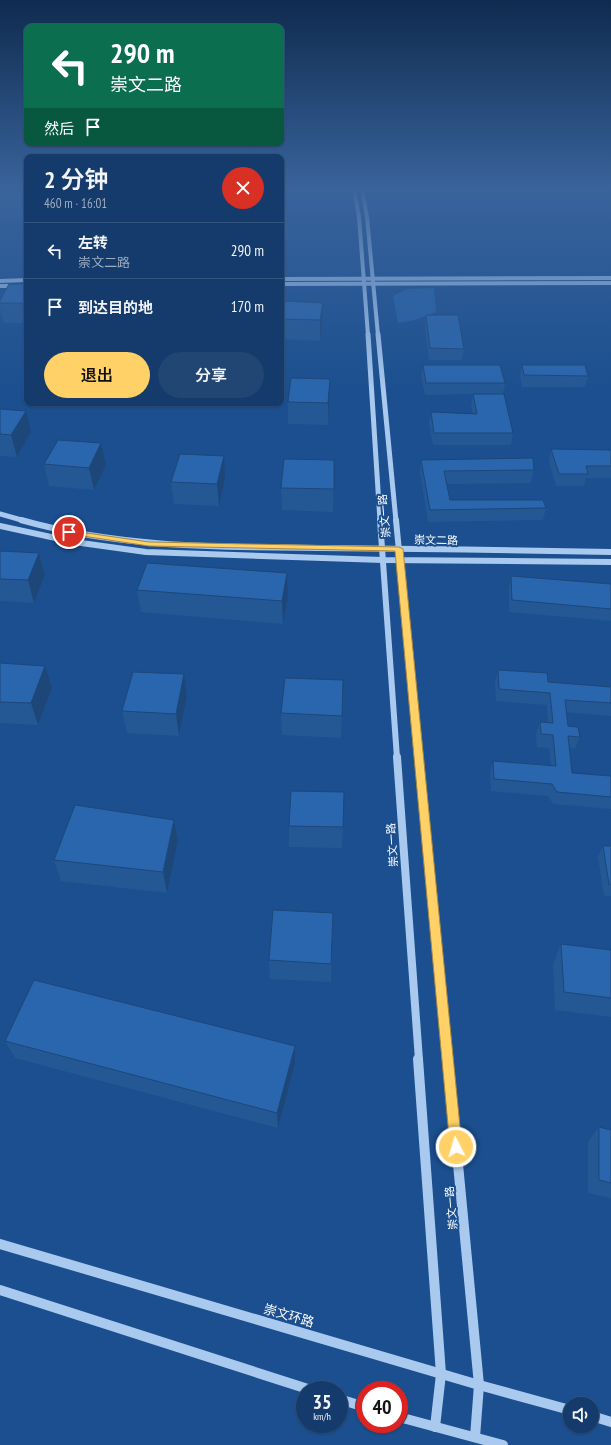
<!DOCTYPE html>
<html lang="zh">
<head>
<meta charset="utf-8">
<style>
  body { margin:0; font-family:"PT Sans Narrow","Noto Sans SC",sans-serif; background:#214673; color:#f1f3f6; height:100vh; display:flex; flex-direction:column; font-size:15px; white-space:nowrap }
  * { box-sizing:border-box; margin:0 }
  p { font-size:13px; color:#9dadc1 }
  .icon { flex:none; width:22px; height:22px; fill:none; stroke:currentColor; stroke-width:2; stroke-linecap:round; stroke-linejoin:round }
  .map { position:relative; flex:1; overflow:hidden }
  .panel { position:absolute; left:24px; top:154px; width:260px; height:252px; display:flex; flex-direction:column; background:#143b6b; border-radius:8px; box-shadow:0 1px 3px #0004,0 0 0 1px #33557e }
  .panel>* { flex:none }
  .hud { position:absolute; left:24px; top:24px; width:260px; height:122px; border-radius:8px; box-shadow:0 1px 3px #0004,0 0 0 1px #33557e; background:#0b6e4f; color:#fff; overflow:hidden }
  .buttons { position:absolute; left:563px; top:1397px; display:grid; gap:8px }
  .buttons a { display:grid; place-items:center; width:36px; height:36px; border-radius:50%; background:#143b6b; box-shadow:0 1px 3px #0004,0 0 0 1px #33557e; font-size:20px }
  .speed { position:absolute; left:296px; top:1381px; display:flex; gap:8px; font-size:20px; font-weight:700; text-align:center }
  .speed>* { display:grid; place-content:center; width:52px; height:52px; border-radius:50%; background:#143b6b; box-shadow:0 1px 3px #0004,0 0 0 1px #33557e; line-height:1 }
  .speed small { font-size:10px; font-weight:400 }
  .speed .limit { border:6px solid #d22; background:#fff; color:#111 }
  .pin { position:absolute; display:grid; place-items:center; width:34px; height:34px; color:#fff; margin:-17px; border:2px solid #fff; border-radius:50%; box-shadow:0 1px 4px #0007 }
  .me { position:absolute; width:44px; margin:-22px; rotate:355deg; stroke-linejoin:round; filter:drop-shadow(0 0 3px #0008) }
  .turn { display:flex; align-items:center; gap:14px; height:84px; padding:0 20px; font-size:18px }
  .turn .icon { width:52px; height:52px; stroke-width:2.5 }
  .turn b { display:block; font-size:28px; line-height:34px }
  .then { display:flex; align-items:center; height:38px; padding:0 20px; background:#0003; gap:8px; font-size:15px }
  .round { display:grid; place-items:center; flex:none; width:42px; height:42px; border-radius:21px; background:#214673 }
  .summary { display:flex; align-items:center; justify-content:space-between; height:68px; padding:0 20px }
  h1 { font-size:24px; font-weight:600; line-height:30px }
  .primary-button { display:flex; gap:8px; margin-top:auto; padding:8px 20px }
  .primary-button a { flex:1; height:46px; border-radius:24px; background:#ffd166; color:#111; font-size:16px; font-weight:600; line-height:46px; text-align:center }
  .primary-button a+a { background:#214673; color:#f1f3f6 }
  ul { padding:0; list-style:none }
  li { display:flex; align-items:center; gap:12px; height:56px; padding:0 20px; border-top:1px solid #33557e }
  li div { flex:1 }
  li b { display:block; font-size:15px }
  li em { font-style:normal }
  .map>svg:first-child { display:block }
  .green { fill:#2461a8 }
  .lines { fill:none; stroke-linecap:round; stroke-linejoin:round }
  .tertiary-far4 { stroke:#a9c9ee; stroke-width:4 }
  .tertiary-far3 { stroke:#a9c9ee; stroke-width:5 }
  .tertiary-far2 { stroke:#a9c9ee; stroke-width:6 }
  .tertiary-far1 { stroke:#a9c9ee; stroke-width:8 }
  .tertiary { stroke:#a9c9ee; stroke-width:10 }
  .wall { fill:#245895 }
  .shaded-wall { fill:#1d4779 }
  .building { fill:#2a66ad; stroke:#1d4779 }
  .route { fill:#ffd166; stroke:#a68842 }
  .labels { text-anchor:middle; stroke-width:4; stroke-linejoin:round; paint-order:stroke }
  .street-label { font-size:11px; fill:#fff; stroke:#1b4f8f }
  .near-street-label { font-size:13px; fill:#fff; stroke:#1b4f8f }
</style>
</head>
<body>
<div class="map">
<svg width="611" height="1445" viewBox="0 0 611 1445">
  <rect width="100%" height="100%" fill="#1b4f8f"/>
  <path class="green" d="M434,288L436,312L415,320L398,323L393,296L407,289Z"/>
  <g class="lines">
    <g class="tertiary-far4">
      <path d="M354,189L359,217L368,335"/>
      <path d="M362,189L367,217L378,335"/>
      <path d="M281,279L611,278"/>
      <path d="M0,281L27,280"/>
      <path d="M281,284L611,283"/>
      <path d="M0,286H27"/>
    </g>
    <g class="tertiary-far3">
      <path d="M368,334L380,521"/>
      <path d="M378,334L396,521"/>
      <path d="M0,514L25,521"/>
    </g>
    <g class="tertiary-far2">
      <path d="M21,520C119,548 221,547 321,548C418,549 514,550 611,552"/>
      <path d="M380,520L397,758"/>
      <path d="M396,520L419,758"/>
      <path d="M0,526L74,542L146,552L383,560L611,562"/>
    </g>
    <g class="tertiary-far1">
      <path d="M397,757L419,1060"/>
      <path d="M419,757L448,1060"/>
    </g>
    <g class="tertiary">
      <path d="M418,1059L441,1374L435,1427"/>
      <path d="M448,1059L479,1385L475,1437"/>
      <path d="M0,1244L479,1385L570,1410"/>
      <path d="M0,1290L311,1390"/>
      <path d="M339,1399L365,1407"/>
      <path d="M592,1416L611,1422"/>
      <path d="M399,1417L503,1445"/>
    </g>
  </g>
  <g class="wall">
    <path d="M0,189H7L6,192H25L27,201V214L25,218L0,219Z"/>
    <rect x="281" y="189" width="7" height="7"/>
    <rect x="281" y="212" width="7" height="28"/>
    <path d="M27,284V323H4L0,308V300Z"/>
    <path d="M323,303L322,323L320,341L282,339V319Z"/>
    <path d="M426,315L464,349L462,360H429L425,327Z"/>
    <path d="M423,365L505,383L503,394L513,433L511,445H433L429,424L431,412L473,414L471,406L473,394L425,395L421,377Z"/>
    <path d="M522,365L588,376L585,387H522L520,376Z"/>
    <path d="M330,379L329,401L328,425L288,424V402Z"/>
    <path d="M0,409L31,432L17,457L0,456Z"/>
    <path d="M101,443L106,465L94,490L49,486L44,464Z"/>
    <path d="M551,449L611,450V478H586L584,486H556L549,462Z"/>
    <path d="M334,460L333,512L282,510L281,488Z"/>
    <path d="M421,460L534,470L531,483L446,484L450,500L546,508L543,520L428,522L420,472Z"/>
    <path d="M225,478L219,506L174,504L171,482Z"/>
    <path d="M0,551L39,553L45,575L34,603L0,601Z"/>
    <path d="M287,573L288,596L283,624L141,612L137,590Z"/>
    <path d="M511,576L611,584V621L509,612V588Z"/>
    <path d="M0,663L52,688L38,725L0,723Z"/>
    <path d="M498,670L548,682L611,687V716L566,712L568,726L580,737L575,749L570,748L572,773L611,776V809L553,804L548,796L491,791L490,773L493,761L551,765L549,748L537,747L536,734L540,722H548L547,705L496,701L495,682Z"/>
    <path d="M343,680L341,738L282,735L281,713Z"/>
    <path d="M187,696L179,736L127,733L122,711Z"/>
    <path d="M174,820L178,841L167,893L61,881L54,860Z"/>
    <path d="M289,826L343,827L342,848L289,847Z"/>
    <path d="M603,846H611V896H604L598,857Z"/>
    <path d="M333,913L331,982L270,979L269,960Z"/>
    <path d="M561,944L611,950V1017L555,1010L553,964Z"/>
    <path d="M5,1041L295,1046V1063L278,1128L15,1058Z"/>
    <path d="M599,1127L611,1130V1198L588,1193V1142Z"/>
  </g>
  <g class="shaded-wall">
    <path d="M3,189H7L4,195Z"/>
    <path d="M25,192L27,201V214L25,218L21,200Z"/>
    <path d="M288,212V240L287,221Z"/>
    <path d="M323,303L322,323L320,341V320Z"/>
    <path d="M330,379L329,401L328,425V403Z"/>
    <path d="M26,411L31,432L17,457L11,435Z"/>
    <path d="M101,443L106,465L94,490L89,468Z"/>
    <path d="M224,456L225,478L219,506L217,484Z"/>
    <path d="M39,553L45,575L34,603L28,580Z"/>
    <path d="M287,573L288,596L283,624L282,601Z"/>
    <path d="M45,666L52,688L38,725L31,703Z"/>
    <path d="M184,674L187,696L179,736L176,714Z"/>
    <path d="M174,820L178,841L167,893L163,872Z"/>
    <path d="M295,1046V1063L278,1128L277,1113Z"/>
  </g>
  <g class="building">
    <path d="M0,192H25L21,200H0Z"/>
    <path d="M281,212H288L287,221H281Z"/>
    <path d="M9,284H27V303H0V300Z"/>
    <path d="M285,301L323,303L320,320L282,319Z"/>
    <path d="M426,315H458L464,349L430,348Z"/>
    <path d="M423,365H500L505,383H426Z"/>
    <path d="M522,365H585L588,376L524,375Z"/>
    <path d="M291,378L330,379L328,403L288,402Z"/>
    <path d="M473,394H504L513,433H434L431,412L477,414Z"/>
    <path d="M0,409L26,411L11,435L0,434Z"/>
    <path d="M58,440L101,443L89,468L44,464Z"/>
    <path d="M551,449L611,450V466H586L588,474H559Z"/>
    <path d="M180,454L224,456L217,484L171,482Z"/>
    <path d="M533,458L534,470L444,471L450,500H543L546,508L430,510L421,460Z"/>
    <path d="M284,459L334,460V489L281,488Z"/>
    <path d="M0,551L39,553L28,580L0,579Z"/>
    <path d="M147,563L287,573L282,601L137,590Z"/>
    <path d="M511,576L611,584V609L512,600Z"/>
    <path d="M0,663L45,666L31,703L0,702Z"/>
    <path d="M498,670L547,673L548,682L611,687V703L565,700L568,726L578,727L580,737L568,736L572,773L611,776V797L557,792L552,784L494,779L493,761L556,766L553,735L541,734L540,722L553,723L550,693L499,689Z"/>
    <path d="M133,672L184,674L176,714L122,711Z"/>
    <path d="M285,678L343,680L342,716L281,713Z"/>
    <path d="M291,791L344,792L343,827L289,826Z"/>
    <path d="M75,805L174,820L163,872L54,860Z"/>
    <path d="M603,846H611V885L609,884Z"/>
    <path d="M273,910L333,913L331,964L269,960Z"/>
    <path d="M561,944L611,950V998L564,992Z"/>
    <path d="M34,980L295,1046L277,1113L5,1041Z"/>
    <path d="M599,1127L611,1130V1183L599,1180Z"/>
  </g>
  <linearGradient id="sky" x2="0" y2="1"><stop stop-color="#0f2b4f"/><stop offset="0.48" stop-color="#39639b"/><stop offset="1" stop-color="#39639b" stop-opacity="0"/></linearGradient>
  <rect width="611" height="392" fill="url(#sky)"/>
  <path class="route" d="M66,530L149,542L399,547L403,549L462,1147L461,1152L456,1154L452,1152L450,1147L395,551L149,546L69,534H66Z"/>
  <g class="labels">
    <g class="street-label">
      <text transform="translate(384 516) rotate(-95)" y="4">崇文一路</text>
      <text transform="translate(436 540) rotate(1)" y="4">崇文二路</text>
      <text transform="translate(392 845) rotate(-94)" y="4">崇文一路</text>
      <text transform="translate(451 1208) rotate(-95)" y="4">崇文一路</text>
    </g>
    <g class="near-street-label">
      <text transform="translate(289 1315) rotate(16)" y="5">崇文环路</text>
    </g>
  </g>
</svg>
<div class="buttons">
<a><svg class="icon" aria-label="sound" viewBox="0 0 24 24"><path d="M4 9h4l5-4v14l-5-4H4zM17 9q2 3 0 6"/></svg></a>
</div>
<div class="speed"><div>35<small>km/h</small></div><div class="limit">40</div></div>
<div class="pin" style="left:69px;top:532px;background:#d93025"><svg class="icon" aria-label="arrive" viewBox="0 0 24 24"><path d="M6 21V4h12l-3 4 3 4H6"/></svg></div>
<svg class="me" style="left:456px;top:1147px" viewBox="-20 -20 40 40"><circle r="17" fill="#ffd166" stroke="#fff" stroke-width="3"/><path d="M0-11L8 9 0 5-8 9z" fill="#fff"/></svg>
<div class="hud">
<div class="turn"><svg class="icon" aria-label="left" viewBox="0 0 24 24"><path d="M17 20v-9H6M10 6l-5 5 5 5"/></svg><div><b>290 m</b>崇文二路</div></div>
<div class="then">然后<svg class="icon" aria-label="arrive" viewBox="0 0 24 24"><path d="M6 21V4h12l-3 4 3 4H6"/></svg></div>
</div>
<section class="panel">
<div class="summary"><div><h1>2 分钟</h1><p>460 m · 16:01</p></div><a class="round" style="background:#d93025;color:#fff"><svg class="icon" aria-label="close" viewBox="0 0 24 24"><path d="M6 6l12 12M18 6L6 18"/></svg></a></div>
<ul>
<li><svg class="icon" aria-label="left" viewBox="0 0 24 24"><path d="M17 20v-9H6M10 6l-5 5 5 5"/></svg><div><b>左转</b><p>崇文二路</p></div><em>290 m</em></li>
<li><svg class="icon" aria-label="arrive" viewBox="0 0 24 24"><path d="M6 21V4h12l-3 4 3 4H6"/></svg><div><b>到达目的地</b></div><em>170 m</em></li>
</ul>
<div class="primary-button"><a>退出</a><a>分享</a></div>
</section>
</div>
</body>
</html>
